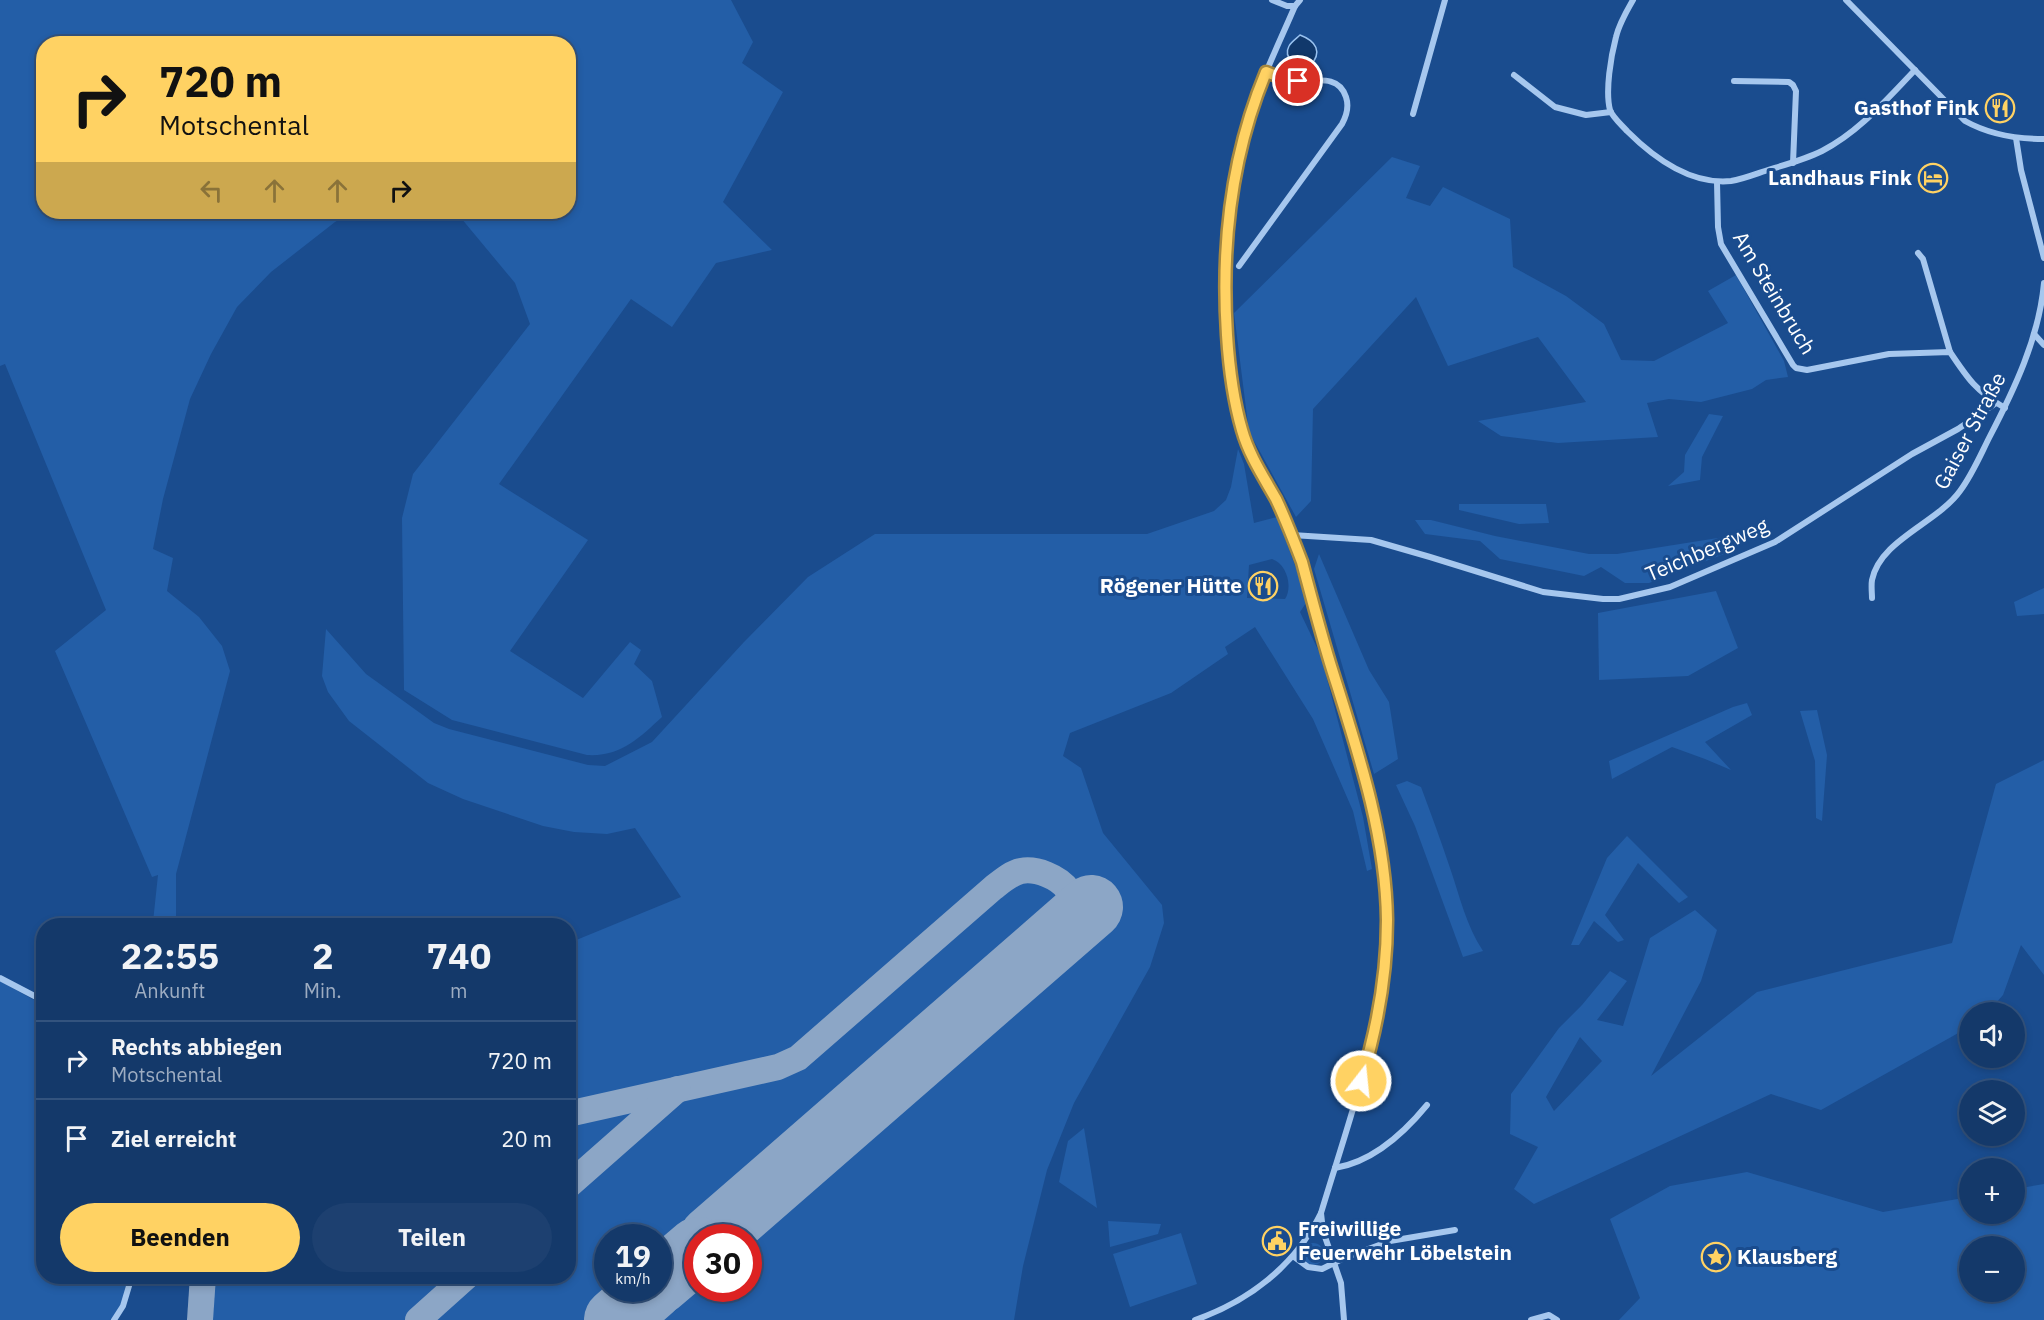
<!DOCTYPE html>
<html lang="de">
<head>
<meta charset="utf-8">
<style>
  body { margin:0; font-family:"IBM Plex Sans",sans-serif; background:#1d4070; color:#f1f3f6; height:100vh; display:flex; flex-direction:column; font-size:22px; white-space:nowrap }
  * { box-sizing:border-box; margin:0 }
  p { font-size:20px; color:#9dacc1 }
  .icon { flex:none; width:33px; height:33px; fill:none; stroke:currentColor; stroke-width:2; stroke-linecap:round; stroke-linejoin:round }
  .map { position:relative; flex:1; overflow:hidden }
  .details { position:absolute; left:36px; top:918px; width:540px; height:366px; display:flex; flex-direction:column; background:#14396a; border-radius:24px; box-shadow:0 3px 9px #0003,0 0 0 2px #33537e }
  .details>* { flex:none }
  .banner { position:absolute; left:36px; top:36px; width:540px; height:183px; border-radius:24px; box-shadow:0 3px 9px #0003,0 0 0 2px #33537e; background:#ffd263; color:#111; overflow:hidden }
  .fabs { position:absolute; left:1959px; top:1002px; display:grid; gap:12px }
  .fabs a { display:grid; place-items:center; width:66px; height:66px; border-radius:50%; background:#14396a; box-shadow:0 3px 9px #0003,0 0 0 2px #33537e; font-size:30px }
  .speed { position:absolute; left:594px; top:1224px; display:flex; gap:12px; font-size:30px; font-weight:700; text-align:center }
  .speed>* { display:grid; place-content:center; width:78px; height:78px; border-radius:50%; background:#14396a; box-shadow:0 3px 9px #0003,0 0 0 2px #33537e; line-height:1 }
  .speed small { font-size:15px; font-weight:400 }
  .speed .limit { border:9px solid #d22; background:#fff; color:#111 }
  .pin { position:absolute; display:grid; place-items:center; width:51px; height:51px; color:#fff; margin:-26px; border:3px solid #fff; border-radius:50%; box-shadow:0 2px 6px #0007 }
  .me { position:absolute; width:66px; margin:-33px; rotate:16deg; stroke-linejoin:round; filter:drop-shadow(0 0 4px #0008) }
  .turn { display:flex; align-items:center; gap:21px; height:126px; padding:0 24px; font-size:27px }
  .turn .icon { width:78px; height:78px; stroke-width:2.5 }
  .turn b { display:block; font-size:42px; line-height:51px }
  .lanes { display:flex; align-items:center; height:57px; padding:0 24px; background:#0003; justify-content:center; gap:30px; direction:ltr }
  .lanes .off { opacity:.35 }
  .eta { display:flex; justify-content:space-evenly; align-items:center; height:102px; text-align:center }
  .eta b { font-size:36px; font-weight:700; line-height:42px }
  .primary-button { display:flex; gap:12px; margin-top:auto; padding:12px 24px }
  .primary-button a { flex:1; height:69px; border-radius:36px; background:#ffd263; color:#111; font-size:24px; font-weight:700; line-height:69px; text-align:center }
  .primary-button a+a { background:#1d4070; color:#f1f3f6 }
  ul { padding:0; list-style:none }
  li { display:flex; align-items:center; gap:18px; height:78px; padding:0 24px; border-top:2px solid #33537e }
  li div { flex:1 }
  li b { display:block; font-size:22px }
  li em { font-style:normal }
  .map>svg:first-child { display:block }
  .green { fill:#235ea7; fill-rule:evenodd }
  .water { fill:#11386b; stroke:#99c2f0; stroke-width:1.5 }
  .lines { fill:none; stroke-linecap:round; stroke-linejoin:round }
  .taxiway { stroke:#8ca6c6; stroke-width:26 }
  .runway { stroke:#8ca6c6; stroke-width:64 }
  .street { stroke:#a6c7ee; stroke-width:6 }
  .route-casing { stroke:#a68840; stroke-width:15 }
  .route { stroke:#ffd263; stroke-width:10 }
  .labels { text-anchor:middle; stroke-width:6; stroke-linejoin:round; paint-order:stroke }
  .poi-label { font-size:21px; font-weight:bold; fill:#fff; stroke:#1a4c8e; text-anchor:end }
  .street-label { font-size:21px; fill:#fff; stroke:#1a4c8e }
</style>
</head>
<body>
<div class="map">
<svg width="2044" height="1320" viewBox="0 0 2044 1320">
  <rect width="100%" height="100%" fill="#1a4c8e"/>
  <g class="green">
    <path d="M0,0H731L753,42L742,63L783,92L723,202L772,250L716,263L672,327L631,299L499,484L588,540L510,651L583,698L630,642L641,650L634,664L652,681L662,717C639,738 621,757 587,755L452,720L404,690L402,518L413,474L530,324L515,283L456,212H568V44H44V212H353L335,222L271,272L237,307L211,354L190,399L163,499L153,549L173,558L167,591L199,617L222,646L230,671L176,874V925H164L153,922L158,875L152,877L55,651L106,610L5,364L0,366Z"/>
    <path d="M1392,157L1420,166L1406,198L1430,206L1443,187L1510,219L1513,267L1566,296L1604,324L1621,360L1654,361L1728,323L1708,291L1736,275L1784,361L1788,377L1766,380L1752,389L1701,402L1669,399L1647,403L1658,437L1558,443L1501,436L1478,421L1586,402L1538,337L1448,366L1416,297L1313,409L1311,501L1296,517L1249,432L1234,313Z"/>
    <path d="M1709,414L1723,416L1702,457L1700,480L1668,486L1684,472L1685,455Z"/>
    <path d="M1238,449L1244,464L1254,523L1277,517L1296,568L1306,603L1300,612L1321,656L1363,817L1372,869L1367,871L1353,811L1313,719L1255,627L1225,647L1228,654L1171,693L1070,733L1063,756L1081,768L1103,833L1162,905L1164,923L1150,967L1074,1103L1047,1170L1023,1266L1014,1320H209L211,1277L568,1276L569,943L681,897L635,828L607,834L574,832L543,826L463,799L428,783L349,721L328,692L322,676L326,629L366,674L434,723L449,729L588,765L605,766L652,742L744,642L808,577L875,534H1147L1214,511L1226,500L1231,487ZM1272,559C1287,564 1293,587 1285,599L1247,598L1249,565ZM608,1238H658V1288H608ZM698,1238H748V1288H698Z"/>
    <path d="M1459,504H1546L1549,523L1519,524L1459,510Z"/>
    <path d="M1415,520H1431L1495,536L1589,554H1617L1724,537L1732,551L1649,583H1625L1601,567L1584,576L1500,559L1480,541L1425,534Z"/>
    <path d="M1319,554L1369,670L1389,702L1398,759L1374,774L1314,569Z"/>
    <path d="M2044,588V614L2017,616L2014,602Z"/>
    <path d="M1716,591L1738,648L1688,676L1599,680L1598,613Z"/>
    <path d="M1747,703L1752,715L1705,742L1731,770L1705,759L1672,747L1612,779L1609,761L1733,707Z"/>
    <path d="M1817,710L1827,755L1822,821L1816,818L1815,761L1800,711Z"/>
    <path d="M2044,760V975L2021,945L2003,995L1988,1012H1970L1969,1027L1821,1110L1771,1094L1534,1204L1514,1189L1538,1147L1510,1134L1511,1094L1559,1028L1582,1005L1610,971L1627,981L1597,1020L1623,1026L1650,938L1695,910L1717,930L1701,981L1651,1076L1757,992L1952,943L1996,784ZM1580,1037L1602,1061L1554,1111L1546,1097Z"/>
    <path d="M1407,781L1421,787C1431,814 1441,841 1450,868C1460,897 1466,925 1483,951L1463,957L1415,826L1396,785Z"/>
    <path d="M1627,836L1688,897L1679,903L1638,863L1605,915L1624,940L1618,942L1594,921L1579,945H1571L1607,858Z"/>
    <path d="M0,981L43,1005L44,1276L131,1277L125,1298L113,1320H0Z"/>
    <path d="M1084,1128L1097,1208L1059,1182L1068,1141Z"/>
    <path d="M1747,1172L1883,1212L1969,1197L1970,1214H2014L2015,1189L2044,1184V1320H1619L1640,1298L1610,1219L1670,1186ZM1970,1246H2014V1292H1970Z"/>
    <path d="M1108,1221L1161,1224L1158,1234L1110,1247Z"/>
    <path d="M1181,1233L1197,1284L1130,1307L1113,1254Z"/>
    <circle cx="1313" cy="1254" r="11"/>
  </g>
  <path class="water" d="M1300,35C1316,41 1323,52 1310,66C1299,67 1282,59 1289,46C1291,42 1297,38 1300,35Z"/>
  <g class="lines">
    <g class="taxiway">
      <path d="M568,1114L778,1067L798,1058L993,888C1002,881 1011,873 1021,871C1036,868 1059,877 1068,890C1073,897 1077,907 1081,915"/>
      <path d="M568,1186L678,1089"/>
      <path d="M200,1320L203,1276"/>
      <path d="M418,1320L467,1276"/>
    </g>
    <g class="runway">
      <path d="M711,1238L1091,907"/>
      <path d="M658,1283L698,1249"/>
      <path d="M616,1320L652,1288"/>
    </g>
    <g class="street">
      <path d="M1272,0L1287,6H1295"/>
      <path d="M1300,0L1295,6C1283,34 1270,61 1259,90C1230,167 1221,249 1227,331C1229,364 1232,398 1242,430C1250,455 1263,476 1276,499C1286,519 1294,541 1302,562C1311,596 1320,630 1330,663C1359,755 1396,864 1385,962C1376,1048 1346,1130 1321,1213L1323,1231L1341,1283L1344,1320"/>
      <path d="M1633,0C1626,12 1619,24 1616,37C1611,56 1605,91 1610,110C1613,118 1622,125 1627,131C1654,158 1691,185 1731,181C1744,179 1758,173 1771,169C1788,164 1806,159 1822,151C1859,132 1886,100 1915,70"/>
      <path d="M1846,0L1965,121C1990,135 2016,139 2044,139"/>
      <path d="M1514,75L1555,107L1586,115L1611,112"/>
      <path d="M1734,81L1789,82L1793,85L1796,91L1793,163"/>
      <path d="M1413,114L1445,0"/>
      <path d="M2016,138L2021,170L2044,258"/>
      <path d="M1717,182L1718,227L1721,244L1793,365L1796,368L1807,370L1889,354L1950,352C1968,379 1976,391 2005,408"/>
      <path d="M1918,253L1923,259L1950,352"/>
      <path d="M1239,266L1342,124C1347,115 1349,106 1346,97C1338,72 1311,83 1293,81C1284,81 1275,75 1266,72"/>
      <path d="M2034,334L2044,345"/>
      <path d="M1292,535L1371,540L1430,557L1543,592L1603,599H1619L1670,587L1775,542L1912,454L1958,429L1996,403"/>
      <path d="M1872,598C1872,593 1871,586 1872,580C1880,540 1937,523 1960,491C1972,475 1980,456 1989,438C2014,390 2039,338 2044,283"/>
      <path d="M0,978L44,1001"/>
      <path d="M1335,1168C1372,1162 1404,1133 1427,1105"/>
      <path d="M1293,1256L1308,1267L1322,1269L1344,1258L1390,1241L1455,1230"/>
      <path d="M114,1320L123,1306L132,1276"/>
      <path d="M1195,1320C1249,1301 1295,1266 1321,1213"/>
      <path d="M1531,1320L1549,1315L1557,1320"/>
    </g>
  </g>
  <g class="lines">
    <g class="route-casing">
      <path id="route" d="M1298,81H1290L1266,72C1231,156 1221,245 1227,335C1229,367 1233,399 1242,430C1249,455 1263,476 1276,499C1286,520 1294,541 1302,562C1311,596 1320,630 1330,663C1356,746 1386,832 1387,920C1387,974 1377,1029 1361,1081"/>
    </g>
    <use href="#route" class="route"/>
  </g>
  <defs>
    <g id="restaurant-ring" transform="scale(1.5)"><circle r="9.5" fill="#1a4c8e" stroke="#ffd263" stroke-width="1.5"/><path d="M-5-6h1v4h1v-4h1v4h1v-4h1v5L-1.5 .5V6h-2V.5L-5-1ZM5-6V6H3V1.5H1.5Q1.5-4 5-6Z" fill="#ffd263"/></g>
    <g id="hotel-ring" transform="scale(1.5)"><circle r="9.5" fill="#1a4c8e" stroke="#ffd263" stroke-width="1.5"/><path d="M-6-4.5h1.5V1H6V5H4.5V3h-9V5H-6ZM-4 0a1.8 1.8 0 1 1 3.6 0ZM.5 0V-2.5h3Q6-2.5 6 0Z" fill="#ffd263"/></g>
    <g id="civic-ring" transform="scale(1.5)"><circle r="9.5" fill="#1a4c8e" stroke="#ffd263" stroke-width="1.5"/><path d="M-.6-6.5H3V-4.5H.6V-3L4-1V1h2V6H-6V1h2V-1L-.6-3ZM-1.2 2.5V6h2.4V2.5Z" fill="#ffd263"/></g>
    <g id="sight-ring" transform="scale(1.5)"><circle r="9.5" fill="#1a4c8e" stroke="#ffd263" stroke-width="1.5"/><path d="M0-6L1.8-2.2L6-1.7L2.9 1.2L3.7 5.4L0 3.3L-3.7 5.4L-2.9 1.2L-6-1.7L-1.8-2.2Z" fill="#ffd263"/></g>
  </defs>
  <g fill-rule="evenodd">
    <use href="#restaurant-ring" x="2000" y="108"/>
    <use href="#hotel-ring" x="1933" y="178"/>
    <use href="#restaurant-ring" x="1263" y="586"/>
    <use href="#civic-ring" x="1277" y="1241"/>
    <use href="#sight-ring" x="1716" y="1257"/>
  </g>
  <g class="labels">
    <g class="poi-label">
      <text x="1979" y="115">Gasthof Fink</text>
      <text x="1912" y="185">Landhaus Fink</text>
      <text x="1242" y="593">Rögener Hütte</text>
      <text x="1298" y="1236" text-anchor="start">Freiwillige<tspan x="1298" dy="24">Feuerwehr Löbelstein</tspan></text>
      <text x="1737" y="1264" text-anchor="start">Klausberg</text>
    </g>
    <g class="street-label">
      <text transform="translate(1774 293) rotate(59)" y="7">Am Steinbruch</text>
      <text transform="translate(1970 431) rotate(-62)" y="7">Gaiser Straße</text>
      <text transform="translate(1707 550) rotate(-23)" y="7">Teichbergweg</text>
    </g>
  </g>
</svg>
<div class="fabs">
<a><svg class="icon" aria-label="sound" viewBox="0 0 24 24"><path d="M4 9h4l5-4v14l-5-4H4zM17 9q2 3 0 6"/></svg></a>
<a><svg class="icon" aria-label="layers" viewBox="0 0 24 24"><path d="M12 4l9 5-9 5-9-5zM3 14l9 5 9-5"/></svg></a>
<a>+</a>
<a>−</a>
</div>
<div class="speed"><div>19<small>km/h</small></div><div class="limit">30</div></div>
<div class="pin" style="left:1298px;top:81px;background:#d93025"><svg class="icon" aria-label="arrive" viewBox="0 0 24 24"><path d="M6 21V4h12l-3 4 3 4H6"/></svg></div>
<svg class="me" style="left:1361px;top:1081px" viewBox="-20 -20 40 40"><circle r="17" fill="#ffd263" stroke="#fff" stroke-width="3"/><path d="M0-11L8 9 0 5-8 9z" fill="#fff"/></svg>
<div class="banner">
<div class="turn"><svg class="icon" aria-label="right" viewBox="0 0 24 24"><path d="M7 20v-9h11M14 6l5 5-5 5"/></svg><div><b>720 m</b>Motschental</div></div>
<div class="lanes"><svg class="icon off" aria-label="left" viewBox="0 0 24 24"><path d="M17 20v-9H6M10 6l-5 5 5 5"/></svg><svg class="icon off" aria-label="ahead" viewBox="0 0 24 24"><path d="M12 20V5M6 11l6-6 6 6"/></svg><svg class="icon off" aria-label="ahead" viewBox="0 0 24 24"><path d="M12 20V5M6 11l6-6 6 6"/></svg><svg class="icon" aria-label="right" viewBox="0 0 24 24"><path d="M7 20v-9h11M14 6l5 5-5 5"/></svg></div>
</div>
<section class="details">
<div class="eta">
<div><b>22:55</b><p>Ankunft</p></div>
<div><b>2</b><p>Min.</p></div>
<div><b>740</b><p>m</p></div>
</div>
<ul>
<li><svg class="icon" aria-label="right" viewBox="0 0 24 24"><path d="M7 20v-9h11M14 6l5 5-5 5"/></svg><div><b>Rechts abbiegen</b><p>Motschental</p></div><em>720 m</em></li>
<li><svg class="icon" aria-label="arrive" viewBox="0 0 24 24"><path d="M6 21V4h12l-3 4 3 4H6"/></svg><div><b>Ziel erreicht</b></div><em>20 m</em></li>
</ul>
<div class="primary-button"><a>Beenden</a><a>Teilen</a></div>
</section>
</div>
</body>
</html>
